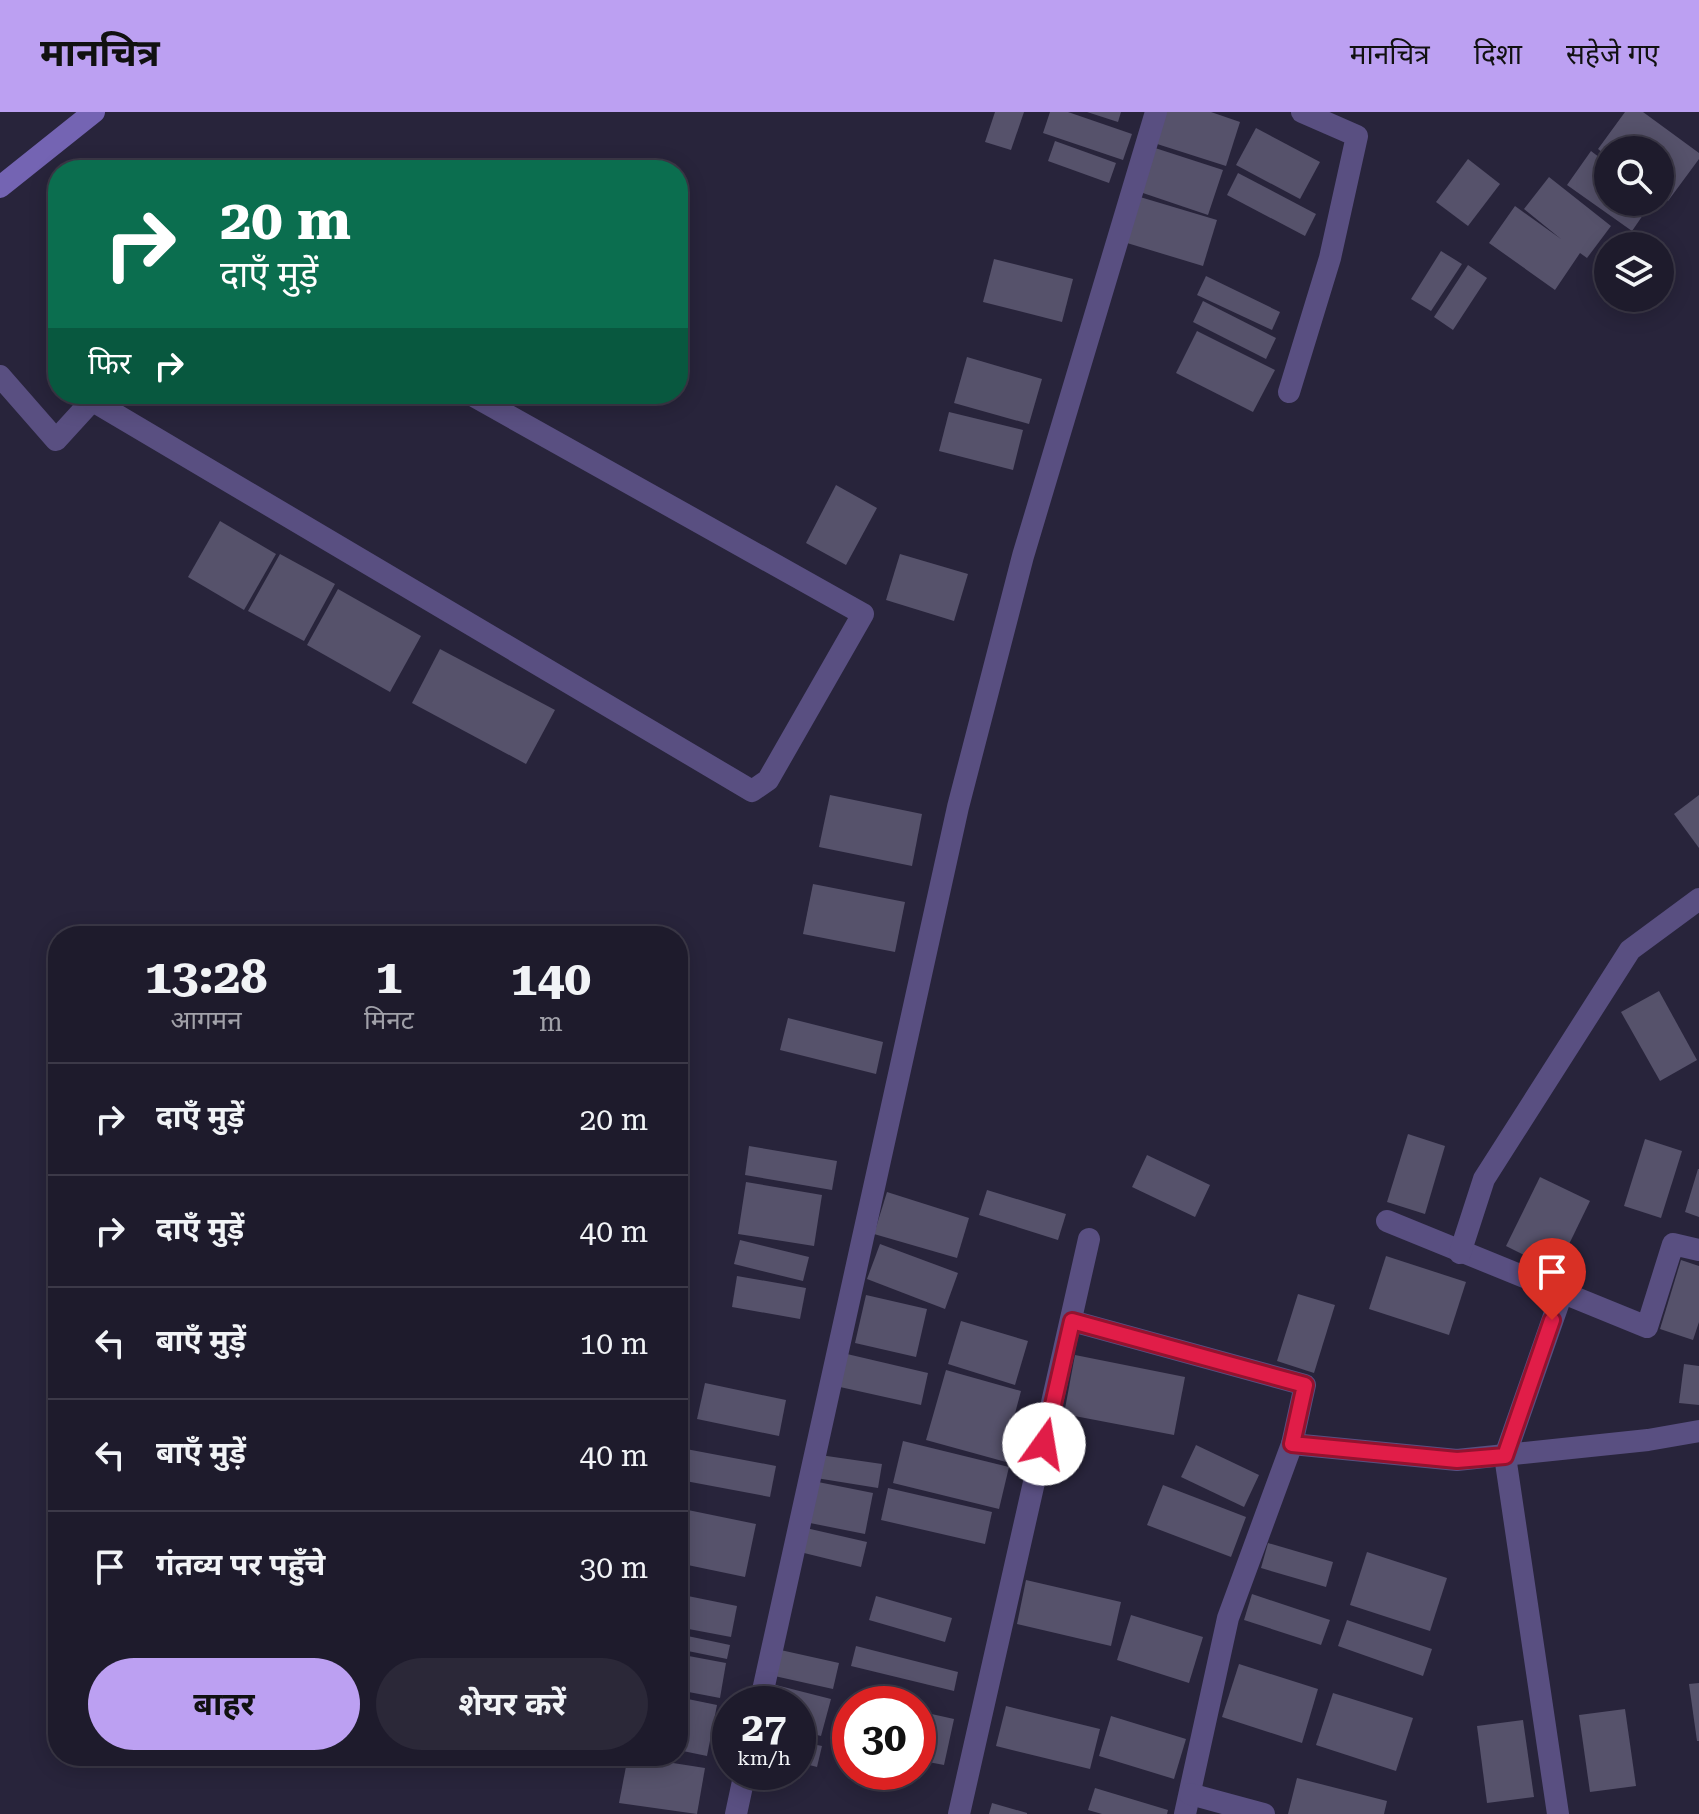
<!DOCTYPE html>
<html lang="hi">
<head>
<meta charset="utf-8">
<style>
  body { margin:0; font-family:"Roboto Serif","Noto Sans Devanagari",serif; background:#2b2838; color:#f1f3f6; height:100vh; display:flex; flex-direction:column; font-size:30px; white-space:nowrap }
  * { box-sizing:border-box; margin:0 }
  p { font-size:26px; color:#a1a1a9 }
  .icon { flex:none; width:44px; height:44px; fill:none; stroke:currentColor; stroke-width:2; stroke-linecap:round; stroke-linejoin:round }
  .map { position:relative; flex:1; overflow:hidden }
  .panel { position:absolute; left:48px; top:814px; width:640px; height:840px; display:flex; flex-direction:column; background:#1e1b2c; border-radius:32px; box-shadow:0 4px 20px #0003,0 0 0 2px #3c3948 }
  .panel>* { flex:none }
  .top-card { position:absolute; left:48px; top:48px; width:640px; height:244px; border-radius:32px; box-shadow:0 4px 20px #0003,0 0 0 2px #3c3948; background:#0b6e4f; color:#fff; overflow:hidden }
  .buttons { position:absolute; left:1594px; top:24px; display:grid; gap:16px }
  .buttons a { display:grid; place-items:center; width:80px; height:80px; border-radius:50%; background:#1e1b2c; box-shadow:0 4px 20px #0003,0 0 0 2px #3c3948; font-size:40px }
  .speed { position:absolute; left:712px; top:1574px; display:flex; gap:16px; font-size:40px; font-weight:700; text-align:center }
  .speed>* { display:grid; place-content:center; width:104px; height:104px; border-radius:50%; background:#1e1b2c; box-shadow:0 4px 20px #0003,0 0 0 2px #3c3948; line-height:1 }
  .speed small { font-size:20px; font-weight:400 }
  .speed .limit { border:12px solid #d22; background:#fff; color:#111 }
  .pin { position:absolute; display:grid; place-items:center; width:68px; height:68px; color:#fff; margin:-82px -34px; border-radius:50% 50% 50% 0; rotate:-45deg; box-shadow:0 0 8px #0007 }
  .pin .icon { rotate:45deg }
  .me { position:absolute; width:88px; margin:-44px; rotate:13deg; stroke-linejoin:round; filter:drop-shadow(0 0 6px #0008) }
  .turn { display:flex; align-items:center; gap:28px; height:168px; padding:0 40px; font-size:36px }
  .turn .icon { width:104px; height:104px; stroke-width:2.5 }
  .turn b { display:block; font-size:56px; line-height:68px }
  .then { display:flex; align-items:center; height:76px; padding:0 40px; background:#0003; gap:16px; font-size:30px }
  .eta { display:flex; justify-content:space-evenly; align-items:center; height:136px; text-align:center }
  .eta b { font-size:48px; font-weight:700; line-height:56px }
  .primary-button { display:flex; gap:16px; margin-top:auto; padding:16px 40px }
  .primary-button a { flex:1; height:92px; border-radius:48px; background:#bca0f2; color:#111; font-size:32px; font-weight:700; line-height:92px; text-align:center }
  .primary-button a+a { background:#2b2838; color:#f1f3f6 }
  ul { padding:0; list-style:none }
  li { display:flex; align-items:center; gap:24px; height:112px; padding:0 40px; border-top:2px solid #3c3948 }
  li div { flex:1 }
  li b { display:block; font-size:30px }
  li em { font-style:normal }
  header { display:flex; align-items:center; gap:48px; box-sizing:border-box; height:112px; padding:0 40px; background:#bca0f2; color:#111 }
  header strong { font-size:38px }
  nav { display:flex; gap:44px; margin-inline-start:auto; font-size:28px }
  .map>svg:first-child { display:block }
  .building { fill:#56526b }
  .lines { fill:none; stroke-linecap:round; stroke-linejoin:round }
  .minor { stroke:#594f81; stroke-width:22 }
  .secondary { stroke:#7464b3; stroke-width:22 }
  .route-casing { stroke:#92132f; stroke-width:20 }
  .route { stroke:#e11d48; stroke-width:14 }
</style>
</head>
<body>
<header>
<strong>मानचित्र</strong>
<nav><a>मानचित्र</a><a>दिशा</a><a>सहेजे गए</a></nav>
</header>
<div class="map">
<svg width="1699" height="1702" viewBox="0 0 1699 1702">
  <rect width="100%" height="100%" fill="#28243b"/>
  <g class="building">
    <path d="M995,0H1024L1011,38L985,30Z"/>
    <path d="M1050,0H1068L1132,22L1123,48L1043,21Z"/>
    <path d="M1087,0H1121L1118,10Z"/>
    <path d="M1164,0H1211L1240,10L1226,54L1154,31Z"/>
    <path d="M1625,0H1643L1699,41V47L1668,89L1660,83V38H1608V45L1598,37Z"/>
    <path d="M1256,16L1320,50L1300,87L1236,53Z"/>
    <path d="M1055,29L1116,51L1109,71L1048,49Z"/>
    <path d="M1152,35L1223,58L1208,103L1137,79Z"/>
    <path d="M1591,39L1608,52V90H1652L1632,119L1567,73Z"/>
    <path d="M1468,47L1500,72L1468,114L1436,90Z"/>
    <path d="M1238,61L1316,102L1305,124L1227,83Z"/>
    <path d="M1549,65L1611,114L1587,146L1580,141L1555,178L1489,131L1515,94L1561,127L1524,97Z"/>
    <path d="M1140,85L1217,108L1203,154L1127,131Z"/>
    <path d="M1441,139L1462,152L1431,199L1411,187Z"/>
    <path d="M994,147L1073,167L1062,210L983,190Z"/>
    <path d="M1468,153L1487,166L1453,218L1434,205Z"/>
    <path d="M1206,164L1280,200L1272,218L1197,183Z"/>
    <path d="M1203,189L1276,226L1266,247L1193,210Z"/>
    <path d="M1197,219L1275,258L1253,300L1176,261Z"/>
    <path d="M967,245L1042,267L1029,312L954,291Z"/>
    <path d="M949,300L1023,318L1013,358L939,339Z"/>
    <path d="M836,373L877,396L846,453L806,431Z"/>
    <path d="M220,409L276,442L244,498L188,465Z"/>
    <path d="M280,442L335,472L304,529L248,499Z"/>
    <path d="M900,442L968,462L954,509L886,488Z"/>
    <path d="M338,477L421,524L390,580L307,533Z"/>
    <path d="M440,537L555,598L526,652L412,591Z"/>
    <path d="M830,683L922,702L912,754L819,735Z"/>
    <path d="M1699,683V736L1674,702Z"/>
    <path d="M813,772L905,790L895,840L803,822Z"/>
    <path d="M1659,879L1697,948L1660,969L1621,900Z"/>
    <path d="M788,906L883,930L876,962L780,938Z"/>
    <path d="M1408,1022L1445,1034L1425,1102L1387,1090Z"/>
    <path d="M1645,1027L1682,1039L1661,1106L1624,1094Z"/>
    <path d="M749,1034L837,1049L832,1078L745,1063Z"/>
    <path d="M1147,1043L1210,1073L1195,1105L1132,1075Z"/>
    <path d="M1698,1057H1699V1105L1685,1100Z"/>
    <path d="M1540,1065L1590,1089L1556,1159L1506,1134Z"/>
    <path d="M746,1070L822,1083L814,1134L738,1122Z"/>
    <path d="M987,1078L1066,1102L1058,1128L979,1103Z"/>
    <path d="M887,1080L969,1106L957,1146L874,1122Z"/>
    <path d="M740,1128L809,1145L803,1169L734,1152Z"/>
    <path d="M880,1132L958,1161L945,1197L867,1167Z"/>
    <path d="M1386,1144L1466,1170L1449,1223L1369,1197Z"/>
    <path d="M1681,1148L1699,1154V1210L1693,1228L1660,1217Z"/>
    <path d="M737,1164L806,1176L800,1207L732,1195Z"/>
    <path d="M1298,1182L1335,1193L1314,1261L1277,1249Z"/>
    <path d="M866,1183L927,1197L916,1245L855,1231Z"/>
    <path d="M961,1209L1028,1229L1015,1273L948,1252Z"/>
    <path d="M847,1242L928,1261L921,1293L840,1275Z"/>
    <path d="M1075,1243L1185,1265L1174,1323L1064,1302Z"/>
    <path d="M1684,1252L1699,1254V1293L1679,1291Z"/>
    <path d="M946,1258L1021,1279L1010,1320L1014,1321L1006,1350L926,1328Z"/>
    <path d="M705,1271L786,1288L779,1324L697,1307Z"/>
    <path d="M903,1329L1009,1355L999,1397L893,1371Z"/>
    <path d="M1196,1333L1259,1363L1244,1395L1181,1365Z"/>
    <path d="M686,1337L776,1354L770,1385L680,1368Z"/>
    <path d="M820,1343L882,1352L878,1376L816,1366Z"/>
    <path d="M813,1369L873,1381L865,1422L805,1410Z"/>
    <path d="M1163,1373L1246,1405L1231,1445L1147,1413Z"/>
    <path d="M888,1376L992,1400L985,1432L881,1408Z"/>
    <path d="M683,1397L756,1412L745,1465L678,1451V1422Z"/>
    <path d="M806,1416L867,1430L861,1455L800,1440Z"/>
    <path d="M1268,1431L1333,1450L1326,1475L1261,1456Z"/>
    <path d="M1367,1440L1447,1466L1430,1519L1350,1493Z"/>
    <path d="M1026,1468L1121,1490L1111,1534L1017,1512Z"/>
    <path d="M678,1482L737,1494L731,1525L678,1515Z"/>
    <path d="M1252,1482L1330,1508L1321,1533L1244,1508Z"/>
    <path d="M876,1484L952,1506L945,1530L869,1508Z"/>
    <path d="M1131,1503L1203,1525L1189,1571L1117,1548Z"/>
    <path d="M1347,1508L1432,1537L1423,1564L1338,1534Z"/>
    <path d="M678,1522L730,1533L727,1547L678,1537Z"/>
    <path d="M856,1534L958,1560L954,1579L851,1554Z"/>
    <path d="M776,1537L839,1551L833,1577L770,1563Z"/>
    <path d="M678,1542L726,1551L720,1586L678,1578Z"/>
    <path d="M1239,1552L1318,1577L1302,1631L1222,1605Z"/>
    <path d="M768,1571L831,1587L821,1624L798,1618V1592H762Z"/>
    <path d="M1699,1571V1629H1697L1689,1572Z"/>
    <path d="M1333,1581L1413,1606L1396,1659L1316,1633Z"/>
    <path d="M678,1585L717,1593L707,1644L678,1638Z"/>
    <path d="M1006,1594L1100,1617L1090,1657L996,1634Z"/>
    <path d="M849,1595H850V1633L841,1631Z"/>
    <path d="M1625,1597L1636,1674L1590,1680L1579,1603Z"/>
    <path d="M918,1599L954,1607L944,1653L918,1648Z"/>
    <path d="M1111,1604L1186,1627L1174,1667L1099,1644Z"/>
    <path d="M1523,1608L1534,1685L1487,1691L1477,1614Z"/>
    <path d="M798,1629L822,1634L817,1655L798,1650Z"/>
    <path d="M628,1644L705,1656L697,1702L619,1691Z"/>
    <path d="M1297,1666L1387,1689L1384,1702H1288Z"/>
    <path d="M1095,1676L1168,1698L1167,1702H1102L1088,1698Z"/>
    <path d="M992,1691L1027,1701V1702H989Z"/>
  </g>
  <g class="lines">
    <g class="minor">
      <path d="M0,264L56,328L98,282"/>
      <path d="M1289,280L1330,146L1357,24L1302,0"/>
      <path d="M93,289L752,679L768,668L863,502L470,282"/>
      <path d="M1387,1109L1647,1215L1673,1132L1699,1138"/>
      <path d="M1460,1141L1484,1067L1630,838L1699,787"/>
      <path d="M1072,1209L1305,1273L1292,1332L1228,1506L1185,1702"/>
      <path d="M1292,1332L1457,1348L1648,1328L1699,1319"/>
      <path d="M760,1592L958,695L1023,444L1156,0"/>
      <path d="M1190,1682L1264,1702"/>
      <path d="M736,1702L745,1660"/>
      <path d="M959,1702L1089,1127"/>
      <path d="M1558,1702L1505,1344L1562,1181"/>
    </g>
    <path class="secondary" d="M0,75L94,0"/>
  </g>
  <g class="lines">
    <g class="route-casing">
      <path id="route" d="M1044,1332L1072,1209L1305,1273L1292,1332L1457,1348L1505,1344L1552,1208"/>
    </g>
    <use href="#route" class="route"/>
  </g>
</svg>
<div class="buttons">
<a><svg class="icon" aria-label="search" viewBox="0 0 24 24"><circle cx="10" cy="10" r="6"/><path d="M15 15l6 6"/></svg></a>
<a><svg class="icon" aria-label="layers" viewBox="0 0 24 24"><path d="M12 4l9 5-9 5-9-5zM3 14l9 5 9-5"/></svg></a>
</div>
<div class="speed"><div>27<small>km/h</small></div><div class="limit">30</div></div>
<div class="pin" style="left:1552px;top:1208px;background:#d93025"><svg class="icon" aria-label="arrive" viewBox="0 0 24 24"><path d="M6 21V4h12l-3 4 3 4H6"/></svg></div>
<svg class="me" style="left:1044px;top:1332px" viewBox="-20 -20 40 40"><circle r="19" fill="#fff"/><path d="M0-13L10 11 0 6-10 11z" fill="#e11d48"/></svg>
<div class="top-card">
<div class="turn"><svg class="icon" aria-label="right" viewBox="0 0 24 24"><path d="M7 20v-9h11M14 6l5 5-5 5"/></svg><div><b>20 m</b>दाएँ मुड़ें</div></div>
<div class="then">फिर<svg class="icon" aria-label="right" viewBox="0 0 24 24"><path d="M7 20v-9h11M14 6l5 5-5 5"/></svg></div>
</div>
<section class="panel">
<div class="eta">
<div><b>13:28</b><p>आगमन</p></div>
<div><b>1</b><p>मिनट</p></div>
<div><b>140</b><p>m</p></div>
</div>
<ul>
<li><svg class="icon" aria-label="right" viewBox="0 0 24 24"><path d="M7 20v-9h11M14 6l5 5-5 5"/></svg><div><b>दाएँ मुड़ें</b></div><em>20 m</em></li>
<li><svg class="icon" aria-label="right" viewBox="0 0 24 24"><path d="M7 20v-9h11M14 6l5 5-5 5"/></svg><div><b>दाएँ मुड़ें</b></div><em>40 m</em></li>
<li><svg class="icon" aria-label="left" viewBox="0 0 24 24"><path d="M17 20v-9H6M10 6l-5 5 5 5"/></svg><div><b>बाएँ मुड़ें</b></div><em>10 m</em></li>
<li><svg class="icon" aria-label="left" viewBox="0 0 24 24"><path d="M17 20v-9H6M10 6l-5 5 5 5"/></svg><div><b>बाएँ मुड़ें</b></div><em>40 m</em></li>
<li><svg class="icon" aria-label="arrive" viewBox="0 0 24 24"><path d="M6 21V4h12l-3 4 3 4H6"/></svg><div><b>गंतव्य पर पहुँचे</b></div><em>30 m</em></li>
</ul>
<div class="primary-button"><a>बाहर</a><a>शेयर करें</a></div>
</section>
</div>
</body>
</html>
